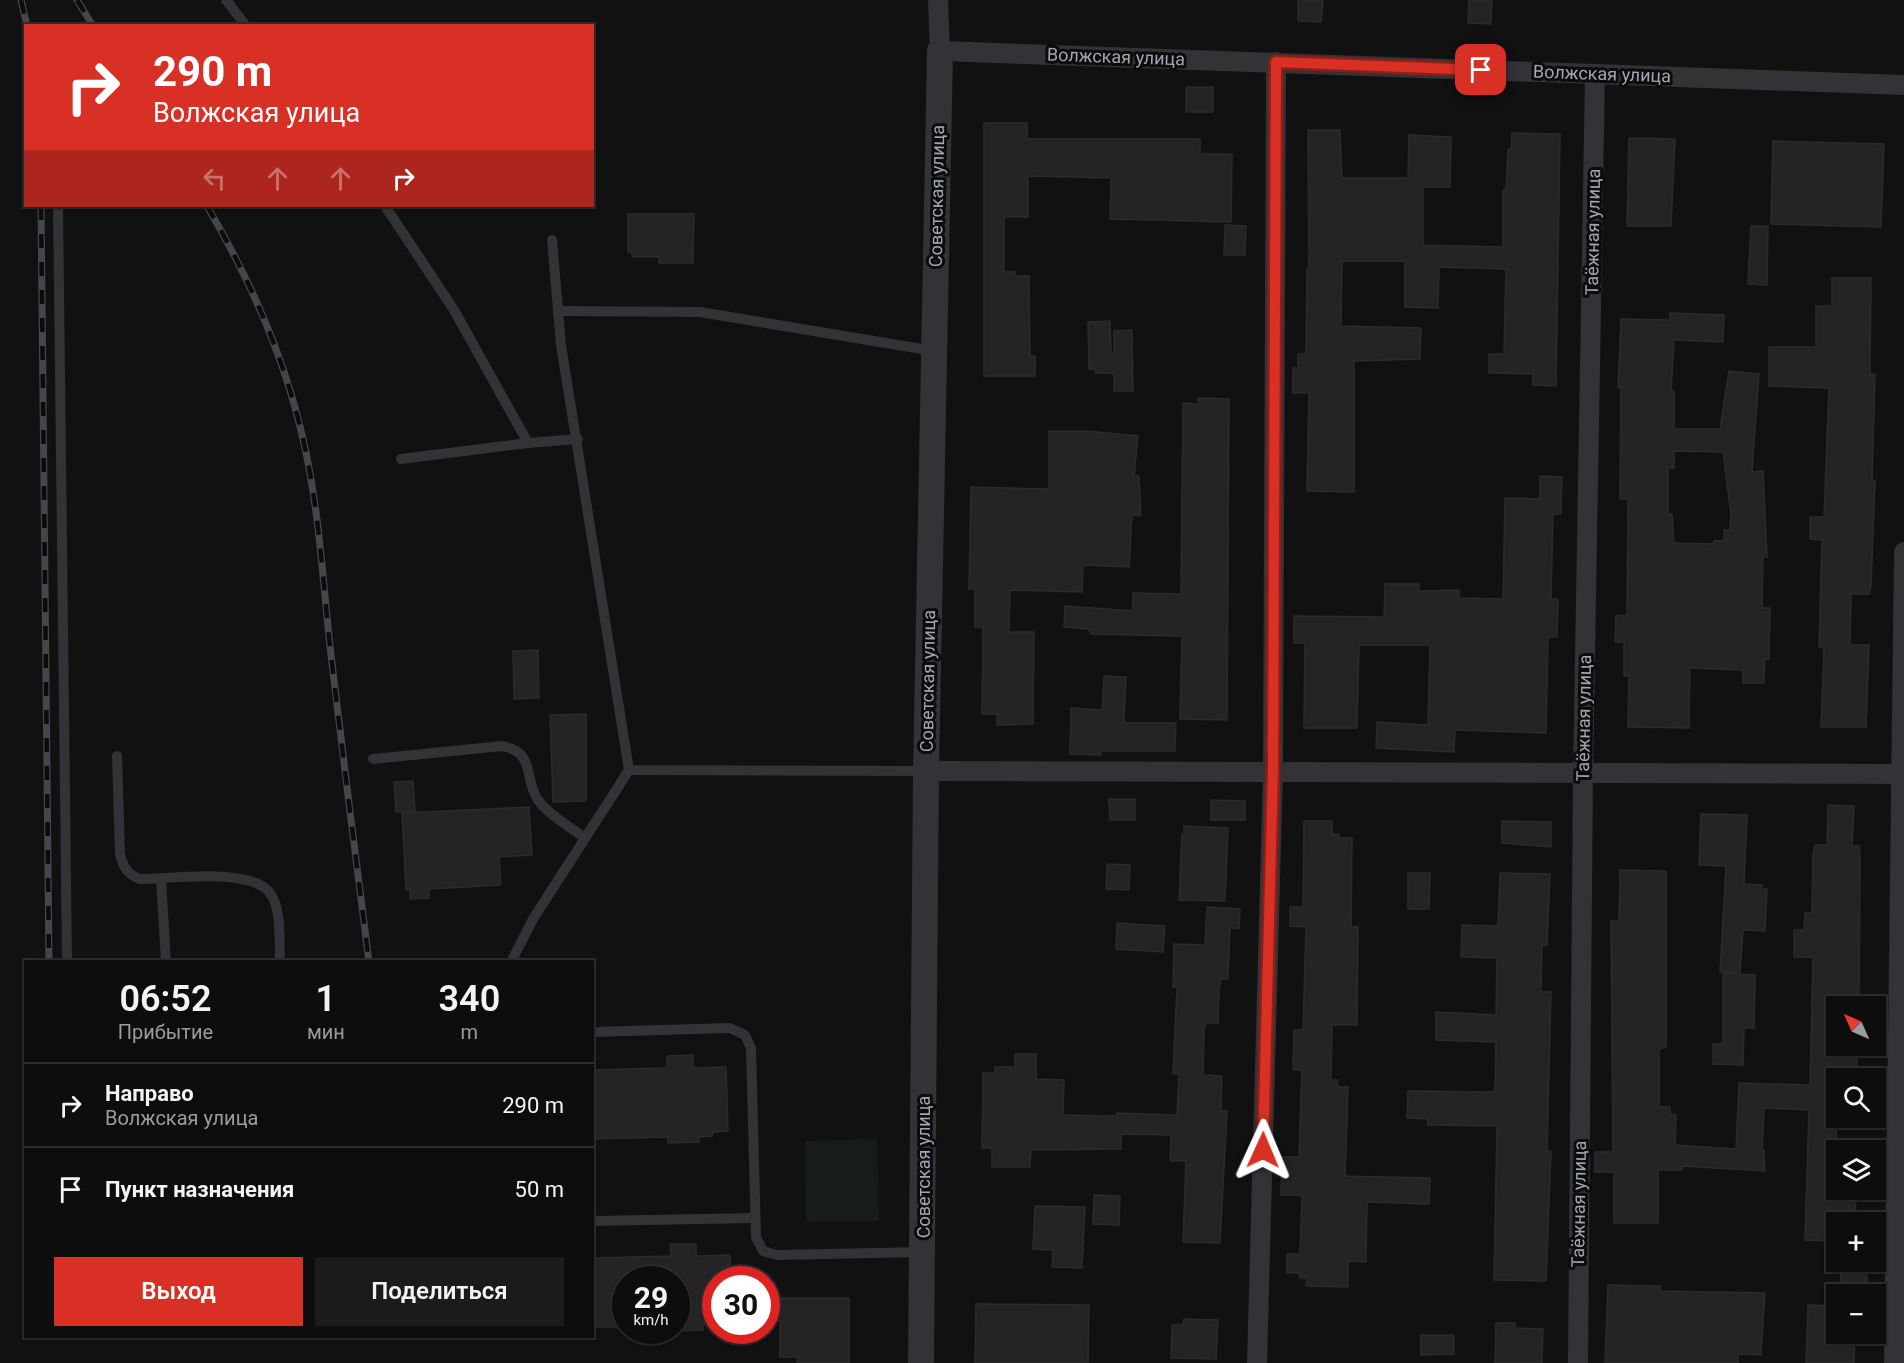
<!DOCTYPE html>
<html lang="ru">
<head>
<meta charset="utf-8">
<style>
  body { margin:0; font-family:Roboto,sans-serif; background:#1b1b1c; color:#f1f3f6; height:100vh; display:flex; flex-direction:column; font-size:22px; white-space:nowrap }
  * { box-sizing:border-box; margin:0 }
  p { font-size:20px; color:#9a9c9e }
  .icon { flex:none; width:33px; height:33px; fill:none; stroke:currentColor; stroke-width:2; stroke-linecap:round; stroke-linejoin:round }
  .map { position:relative; flex:1; overflow:hidden }
  .drawer { position:absolute; left:24px; top:960px; width:570px; height:378px; display:flex; flex-direction:column; background:#0d0d0e; border-radius:0px; box-shadow:0 2px 4px #0004,0 0 0 2px #2d2d2e }
  .drawer>* { flex:none }
  .top-card { position:absolute; left:24px; top:24px; width:570px; height:183px; border-radius:0px; box-shadow:0 2px 4px #0004,0 0 0 2px #2d2d2e; background:#d93025; color:#fff; overflow:hidden }
  .needle { width:39px; rotate:315deg }
  .fabs { position:absolute; left:1826px; top:996px; display:grid; gap:12px }
  .fabs a { display:grid; place-items:center; width:60px; height:60px; border-radius:0px; background:#0d0d0e; box-shadow:0 2px 4px #0004,0 0 0 2px #2d2d2e; font-size:30px }
  .speed { position:absolute; left:612px; top:1266px; display:flex; gap:12px; font-size:30px; font-weight:700; text-align:center }
  .speed>* { display:grid; place-content:center; width:78px; height:78px; border-radius:50%; background:#0d0d0e; box-shadow:0 2px 4px #0004,0 0 0 2px #2d2d2e; line-height:1 }
  .speed small { font-size:15px; font-weight:400 }
  .speed .limit { border:9px solid #d22; background:#fff; color:#111 }
  .pin { position:absolute; display:grid; place-items:center; width:51px; height:51px; color:#fff; margin:-26px; border-radius:12px; box-shadow:0 3px 9px #0006 }
  .me { position:absolute; width:66px; margin:-33px; rotate:1deg; stroke-linejoin:round; filter:drop-shadow(0 0 4px #0008) }
  .turn { display:flex; align-items:center; gap:21px; height:126px; padding:0 30px; font-size:27px }
  .turn .icon { width:78px; height:78px; stroke-width:2.5 }
  .turn b { display:block; font-size:42px; line-height:51px }
  .lanes { display:flex; align-items:center; height:57px; padding:0 30px; background:#0003; justify-content:center; gap:30px; direction:ltr }
  .lanes .off { opacity:.35 }
  .eta { display:flex; justify-content:space-evenly; align-items:center; height:102px; text-align:center }
  .eta b { font-size:36px; font-weight:600; line-height:42px }
  .action { display:flex; gap:12px; margin-top:auto; padding:12px 30px }
  .action a { flex:1; height:69px; border-radius:0px; background:#d93025; color:#fff; font-size:24px; font-weight:600; line-height:69px; text-align:center }
  .action a+a { background:#1b1b1c; color:#f1f3f6 }
  ul { padding:0; list-style:none }
  li { display:flex; align-items:center; gap:18px; height:84px; padding:0 30px; border-top:2px solid #2d2d2e }
  li div { flex:1 }
  li b { display:block; font-size:22px }
  li em { font-style:normal }
  .map>svg:first-child { display:block }
  .green { fill:#171c18 }
  .building { fill:#242426; stroke:#2b2b2e; stroke-width:1.5; fill-rule:evenodd }
  .lines { fill:none; stroke-linecap:round; stroke-linejoin:round }
  .service { stroke:#323237; stroke-width:10 }
  .minor { stroke:#323237; stroke-width:20 }
  .tertiary { stroke:#323237; stroke-width:26 }
  .rail-casing { stroke:#45464c; stroke-width:7 }
  .rail { stroke:#0c0c0d; stroke-width:4.5; stroke-dasharray:14; stroke-linecap:butt }
  .route-casing { stroke:#8d1f18; stroke-width:15 }
  .route { stroke:#d93025; stroke-width:10 }
  .labels { text-anchor:middle; stroke-width:6; stroke-linejoin:round; paint-order:stroke }
  .street-label { font-size:18px; fill:#a2a6b2; stroke:#0c0c0d }
</style>
</head>
<body>
<div class="map">
<svg width="1904" height="1363" viewBox="0 0 1904 1363">
  <rect width="100%" height="100%" fill="#111112"/>
  <path class="green" d="M877,1139L879,1221L806,1222L805,1141Z"/>
  <g class="building">
    <path d="M1298,0H1323L1321,22L1298,21Z"/>
    <path d="M1469,0H1492L1491,24L1468,23Z"/>
    <rect x="1186" y="87" width="27" height="25"/>
    <path d="M984,123H1027V139H1200V154H1232L1231,222L1110,219L1111,178L1028,176V217H1004V272H1015V276H1029L1030,356H1035V376H984Z"/>
    <path d="M1308,130H1340L1342,178H1408L1409,135L1451,137L1450,187H1423V245L1503,247V190H1506L1508,149H1511L1512,133L1560,134L1556,386L1533,385V374L1489,373V354H1504L1506,269L1439,267L1438,308L1405,307V261H1342L1341,326L1421,328L1420,359L1354,361V492L1307,491L1309,393H1293V368H1298V354H1306L1307,269L1309,270Z"/>
    <path d="M1629,138L1675,139L1671,226H1627Z"/>
    <path d="M1773,141L1884,144L1881,227L1771,224Z"/>
    <path d="M628,214H694L693,263H659V257H632V252H628Z"/>
    <path d="M1225,225L1246,226L1245,255H1224Z"/>
    <path d="M1751,226H1768L1767,285L1748,284Z"/>
    <path d="M1832,278H1871L1870,374H1875L1872,480L1875,481L1871,586L1869,594H1851L1850,645H1869L1866,727H1821L1824,648L1819,647L1822,540L1810,539V517H1824L1829,388L1769,386V347H1816V306H1832Z"/>
    <path d="M1670,313L1724,315L1723,342L1674,340L1671,391H1674V429H1720L1729,371L1759,374L1752,472L1763,471L1767,557H1763L1762,608H1770L1769,659H1765L1764,683H1743V670L1690,668L1689,728L1628,727L1629,676H1624V642H1615L1616,615L1627,616L1628,499H1620L1621,388H1618L1621,319L1670,320ZM1674,451L1723,452L1731,514L1730,530H1724V541H1714V544L1674,543L1672,514H1668V468H1674Z"/>
    <path d="M1110,321L1111,353H1114V331L1132,330L1133,391H1114V373H1096L1095,369H1089L1088,322Z"/>
    <path d="M1198,398L1229,399L1227,720L1180,719L1182,636L1091,634L1089,629L1064,627L1065,606L1133,611V593L1181,594L1183,403L1198,404Z"/>
    <path d="M1049,431H1088L1138,436L1134,476H1139L1141,516L1132,515L1129,567L1083,565L1082,592L1010,590L1009,632H1034L1033,724L997,725V714H982L983,627H975V589H969L971,487L1049,489Z"/>
    <path d="M1540,476L1562,477L1561,514H1553L1551,599H1558L1557,637H1548L1546,733L1455,730L1454,752L1376,748L1377,722L1428,725L1430,645H1359L1357,728H1304L1305,643H1294V616L1384,617L1385,584H1419V591L1459,590V598L1503,599L1505,498L1540,499Z"/>
    <path d="M538,650L539,698L514,699L513,651Z"/>
    <path d="M1104,676L1126,677L1124,723H1176L1175,751H1101V755L1070,754L1071,708L1102,710Z"/>
    <path d="M586,714V801L553,802L550,715Z"/>
    <path d="M413,781L415,811L396,812L394,782Z"/>
    <path d="M1109,799H1135V820H1110Z"/>
    <path d="M1211,800L1245,801V820H1211Z"/>
    <path d="M1828,805L1854,806L1852,846H1859L1860,856L1859,1006H1836V1046H1856L1857,1069H1838L1836,1075V1190H1856L1855,1222H1836V1241L1805,1240L1809,1110L1764,1108L1762,1150H1764L1765,1171L1682,1166V1170H1658V1223H1614V1172H1595V1152H1613L1611,921H1619L1620,870L1666,871V1047L1659,1049V1107H1670V1115H1676L1675,1145L1736,1149L1739,1083L1810,1085L1813,957H1794V930H1804L1805,913H1812L1813,854L1815,845H1827Z"/>
    <path d="M529,807L532,855L499,857L501,885L429,889V898L410,899V889L406,890L402,813Z"/>
    <path d="M1701,814L1747,815L1744,884L1762,885V889H1767L1765,931L1743,930L1740,973L1720,972L1726,866L1699,865Z"/>
    <path d="M1304,821H1332V834H1339V838H1352L1351,927L1358,926L1357,1025H1332L1331,1080H1337L1338,1087H1348L1345,1176L1430,1178L1429,1204L1367,1202L1366,1262L1348,1261V1287L1306,1286L1307,1278H1300L1299,1273H1287V1254H1300L1302,1195H1281L1282,1157H1299L1302,1070H1293L1294,1030H1303L1306,927L1290,926V907H1303Z"/>
    <path d="M1502,821L1551,822V847L1502,843Z"/>
    <path d="M1184,826L1228,828L1225,901L1179,900L1182,834H1184Z"/>
    <path d="M1107,864L1130,865L1129,890L1106,889Z"/>
    <path d="M1408,873H1430L1429,909H1408Z"/>
    <path d="M1500,873L1550,874L1547,945H1542L1541,992H1551L1547,1151H1551L1546,1281L1494,1280L1497,1126L1428,1125V1119L1407,1118L1408,1091L1495,1092L1496,1042L1436,1040V1012L1496,1015L1497,958L1461,957L1462,925L1498,926Z"/>
    <path d="M1207,907L1240,909L1239,928H1230L1228,979H1221L1219,988L1218,1023H1206L1204,1029L1203,1075L1222,1076L1221,1111H1227L1220,1243L1183,1242L1186,1161H1170L1171,1135L1121,1134V1149L1031,1150L1030,1167H992V1148H982L983,1073H995V1067H1015V1054H1036V1079L1064,1080L1063,1115L1117,1116V1113L1177,1115L1179,1074H1173L1177,987H1173L1174,944L1205,945Z"/>
    <path d="M1117,923L1165,926L1163,952L1116,949Z"/>
    <path d="M1723,973L1755,975L1754,1028H1744L1743,1065L1713,1064V1044H1723Z"/>
    <path d="M693,1055V1068L726,1067L728,1131L713,1132L712,1136L699,1137V1142L668,1143V1137L592,1139V1070L667,1068V1056Z"/>
    <path d="M1094,1195L1120,1196L1119,1225L1093,1224Z"/>
    <path d="M1035,1206L1085,1207L1082,1268L1052,1267L1053,1250L1033,1249Z"/>
    <path d="M670,1244H696V1256L730,1255V1280H716V1324L702,1325L703,1330L676,1331V1280H626V1327H592V1258L671,1256Z"/>
    <path d="M1841,1267L1867,1268V1294H1840Z"/>
    <path d="M1608,1285L1660,1286V1291L1765,1293L1761,1355L1738,1354V1363H1605Z"/>
    <path d="M780,1298H849V1363H797L798,1357H780Z"/>
    <path d="M976,1304L1089,1305L1088,1363H975Z"/>
    <path d="M1808,1305L1836,1306V1334H1855L1854,1363H1806Z"/>
    <path d="M1184,1319L1218,1320L1216,1359L1171,1358L1172,1325H1183Z"/>
    <path d="M1496,1323H1515V1328L1543,1329L1542,1363H1495Z"/>
    <path d="M1421,1335H1454V1354L1421,1355Z"/>
  </g>
  <g class="lines">
    <g class="service">
      <path d="M226,0L246,26"/>
      <path d="M58,206L67,962"/>
      <path d="M385,206L454,310L528,443L578,439"/>
      <path d="M552,240L561,345L629,770L926,771"/>
      <path d="M558,311L700,312L934,351"/>
      <path d="M401,459L528,443"/>
      <path d="M117,756L120,854C123,867 127,874 140,879C171,879 250,867 270,893C282,909 279,942 280,962"/>
      <path d="M373,759L502,746C536,752 523,777 538,800C549,815 570,827 585,838"/>
      <path d="M161,879L166,962"/>
      <path d="M511,962L533,919L629,770"/>
      <path d="M592,1032L730,1028L745,1035L751,1048L756,1237L763,1251L777,1255L922,1252"/>
      <path d="M592,1221L755,1218"/>
    </g>
    <g class="minor">
      <path d="M938,0L940,51L1904,85"/>
      <path d="M926,771L1904,774"/>
      <path d="M1257,1363L1273,771L1276,62"/>
      <path d="M1578,1363L1583,774L1595,74"/>
      <path d="M1894,1363L1904,552"/>
    </g>
    <path class="tertiary" d="M921,1363L926,771L940,51"/>
    <g class="rail-casing">
      <g id="rail">
        <path d="M21,0L27,26"/>
        <path d="M77,0L93,26"/>
        <path d="M41,206L49,962"/>
        <path d="M207,206C251,281 287,363 305,448C320,517 323,586 331,655C343,758 356,859 369,962"/>
      </g>
    </g>
    <use href="#rail" class="rail"/>
  </g>
  <g class="lines">
    <g class="route-casing">
      <path id="route" d="M1263,1150L1273,771L1276,62L1481,70"/>
    </g>
    <use href="#route" class="route"/>
  </g>
  <g class="labels">
    <g class="street-label">
      <text transform="translate(1116 57) rotate(2)" y="6">Волжская улица</text>
      <text transform="translate(1602 74) rotate(2)" y="6">Волжская улица</text>
      <text transform="translate(937 196) rotate(-89)" y="6">Советская улица</text>
      <text transform="translate(1593 232) rotate(-89)" y="6">Таёжная улица</text>
      <text transform="translate(928 681) rotate(-89)" y="6">Советская улица</text>
      <text transform="translate(1584 718) rotate(-89)" y="6">Таёжная улица</text>
      <text transform="translate(924 1167) rotate(-90)" y="6">Советская улица</text>
      <text transform="translate(1579 1204) rotate(-89)" y="6">Таёжная улица</text>
    </g>
  </g>
</svg>
<div class="fabs">
<a><svg class="needle" viewBox="-14 -14 28 28"><path d="M0-13l5 13h-10z" fill="#e53935"/><path d="M0 13l5-13h-10z" fill="#9a9c9e"/></svg></a>
<a><svg class="icon" aria-label="search" viewBox="0 0 24 24"><circle cx="10" cy="10" r="6"/><path d="M15 15l6 6"/></svg></a>
<a><svg class="icon" aria-label="layers" viewBox="0 0 24 24"><path d="M12 4l9 5-9 5-9-5zM3 14l9 5 9-5"/></svg></a>
<a>+</a>
<a>−</a>
</div>
<div class="speed"><div>29<small>km/h</small></div><div class="limit">30</div></div>
<div class="pin" style="left:1481px;top:70px;background:#d93025"><svg class="icon" aria-label="arrive" viewBox="0 0 24 24"><path d="M6 21V4h12l-3 4 3 4H6"/></svg></div>
<svg class="me" style="left:1263px;top:1150px" viewBox="-20 -20 40 40"><path d="M0-17L14 15 0 8-14 15z" fill="#d93025" stroke="#fff" stroke-width="4"/></svg>
<div class="top-card">
<div class="turn"><svg class="icon" aria-label="right" viewBox="0 0 24 24"><path d="M7 20v-9h11M14 6l5 5-5 5"/></svg><div><b>290 m</b>Волжская улица</div></div>
<div class="lanes"><svg class="icon off" aria-label="left" viewBox="0 0 24 24"><path d="M17 20v-9H6M10 6l-5 5 5 5"/></svg><svg class="icon off" aria-label="ahead" viewBox="0 0 24 24"><path d="M12 20V5M6 11l6-6 6 6"/></svg><svg class="icon off" aria-label="ahead" viewBox="0 0 24 24"><path d="M12 20V5M6 11l6-6 6 6"/></svg><svg class="icon" aria-label="right" viewBox="0 0 24 24"><path d="M7 20v-9h11M14 6l5 5-5 5"/></svg></div>
</div>
<section class="drawer">
<div class="eta">
<div><b>06:52</b><p>Прибытие</p></div>
<div><b>1</b><p>мин</p></div>
<div><b>340</b><p>m</p></div>
</div>
<ul>
<li><svg class="icon" aria-label="right" viewBox="0 0 24 24"><path d="M7 20v-9h11M14 6l5 5-5 5"/></svg><div><b>Направо</b><p>Волжская улица</p></div><em>290 m</em></li>
<li><svg class="icon" aria-label="arrive" viewBox="0 0 24 24"><path d="M6 21V4h12l-3 4 3 4H6"/></svg><div><b>Пункт назначения</b></div><em>50 m</em></li>
</ul>
<div class="action"><a>Выход</a><a>Поделиться</a></div>
</section>
</div>
</body>
</html>
